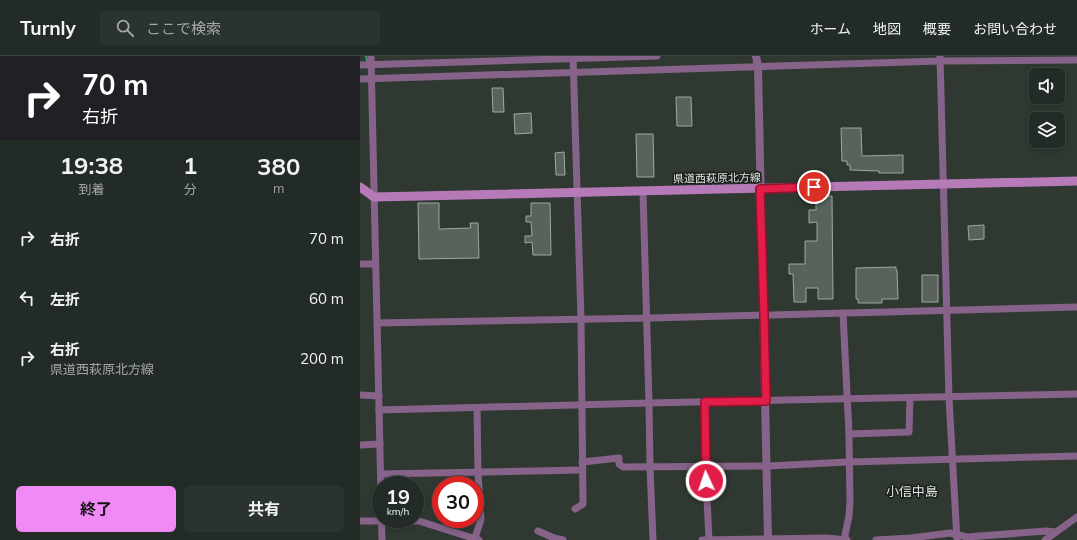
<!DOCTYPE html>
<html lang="ja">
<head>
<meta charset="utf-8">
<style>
  body { margin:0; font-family:Mulish,"Noto Sans JP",sans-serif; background:#2b332e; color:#f1f3f6; height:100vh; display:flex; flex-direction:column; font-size:15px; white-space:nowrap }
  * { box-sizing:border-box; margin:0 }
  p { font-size:13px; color:#a3a7a7 }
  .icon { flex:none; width:22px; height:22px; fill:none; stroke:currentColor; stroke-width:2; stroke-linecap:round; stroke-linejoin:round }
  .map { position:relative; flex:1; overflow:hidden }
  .sheet { display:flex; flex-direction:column; background:#232b26; width:360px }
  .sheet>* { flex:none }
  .hud { background:#202124; color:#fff; overflow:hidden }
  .buttons { position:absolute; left:669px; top:12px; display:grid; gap:8px }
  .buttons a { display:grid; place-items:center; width:36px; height:36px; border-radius:6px; background:#232b26; box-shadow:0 2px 6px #0003,0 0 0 1px #404743; font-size:20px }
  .speed { position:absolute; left:12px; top:420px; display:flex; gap:8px; font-size:20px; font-weight:700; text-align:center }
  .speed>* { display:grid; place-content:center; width:52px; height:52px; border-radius:50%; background:#232b26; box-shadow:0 2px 6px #0003,0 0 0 1px #404743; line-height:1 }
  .speed small { font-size:10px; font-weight:400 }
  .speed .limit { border:6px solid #d22; background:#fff; color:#111 }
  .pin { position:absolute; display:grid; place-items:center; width:34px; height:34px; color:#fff; margin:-17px; border:2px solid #fff; border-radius:50%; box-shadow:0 1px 4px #0007 }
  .me { position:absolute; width:44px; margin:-22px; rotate:357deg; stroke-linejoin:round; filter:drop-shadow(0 0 3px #0008) }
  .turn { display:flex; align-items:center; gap:14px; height:84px; padding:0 16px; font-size:18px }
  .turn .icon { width:52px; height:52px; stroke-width:2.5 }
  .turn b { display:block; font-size:28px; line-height:34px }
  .eta { display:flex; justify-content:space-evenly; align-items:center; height:68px; text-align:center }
  .eta b { font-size:24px; font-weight:700; line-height:28px }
  .action { display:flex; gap:8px; margin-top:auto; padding:8px 16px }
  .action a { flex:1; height:46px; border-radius:6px; background:#f08bf5; color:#111; font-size:16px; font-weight:700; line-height:46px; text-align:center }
  .action a+a { background:#2b332e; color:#f1f3f6 }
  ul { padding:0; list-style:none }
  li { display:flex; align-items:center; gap:12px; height:60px; padding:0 16px }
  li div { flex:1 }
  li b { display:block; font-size:15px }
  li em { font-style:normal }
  header { display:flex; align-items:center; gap:24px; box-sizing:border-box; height:56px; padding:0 20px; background:#232b26; border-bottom:1px solid #404743 }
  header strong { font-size:19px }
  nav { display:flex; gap:22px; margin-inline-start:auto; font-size:14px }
  .search { width:280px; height:36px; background:#2b332e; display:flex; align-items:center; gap:10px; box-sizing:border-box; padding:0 14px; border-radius:6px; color:#a3a7a7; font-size:15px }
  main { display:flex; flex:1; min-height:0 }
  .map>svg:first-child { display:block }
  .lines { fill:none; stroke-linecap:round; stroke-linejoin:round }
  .stream { stroke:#519668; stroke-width:2 }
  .building { fill:#59635b; stroke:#9ea9a0 }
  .minor { stroke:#876389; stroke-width:7 }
  .tertiary { stroke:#876389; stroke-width:8 }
  .secondary { stroke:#b57ab7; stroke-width:9 }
  .route-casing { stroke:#92132f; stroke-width:10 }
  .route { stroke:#e11d48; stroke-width:7 }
  .labels { text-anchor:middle; stroke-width:3; stroke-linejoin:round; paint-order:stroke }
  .street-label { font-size:11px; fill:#dee4df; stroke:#1a1f1b }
  .quarter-label { font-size:13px; fill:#dee4df; stroke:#1a1f1b }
</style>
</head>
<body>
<header>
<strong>Turnly</strong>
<div class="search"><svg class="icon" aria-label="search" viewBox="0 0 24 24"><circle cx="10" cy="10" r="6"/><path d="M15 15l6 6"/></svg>ここで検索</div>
<nav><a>ホーム</a><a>地図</a><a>概要</a><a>お問い合わせ</a></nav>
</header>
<main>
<section class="sheet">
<div class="hud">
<div class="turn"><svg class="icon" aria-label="right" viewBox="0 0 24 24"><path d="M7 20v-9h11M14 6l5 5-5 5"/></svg><div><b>70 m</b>右折</div></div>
</div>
<div class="eta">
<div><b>19:38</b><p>到着</p></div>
<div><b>1</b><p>分</p></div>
<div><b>380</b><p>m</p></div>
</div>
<ul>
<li><svg class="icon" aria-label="right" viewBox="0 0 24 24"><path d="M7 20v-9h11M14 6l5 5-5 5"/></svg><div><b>右折</b></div><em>70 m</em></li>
<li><svg class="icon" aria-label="left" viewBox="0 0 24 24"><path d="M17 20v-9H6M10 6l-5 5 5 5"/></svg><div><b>左折</b></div><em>60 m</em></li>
<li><svg class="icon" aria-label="right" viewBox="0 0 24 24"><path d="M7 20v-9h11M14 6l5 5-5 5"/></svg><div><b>右折</b><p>県道西萩原北方線</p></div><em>200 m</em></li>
</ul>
<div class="action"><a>終了</a><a>共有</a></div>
</section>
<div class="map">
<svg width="717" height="484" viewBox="0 0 717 484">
  <rect width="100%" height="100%" fill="#2f3932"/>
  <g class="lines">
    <path class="stream" d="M6,0L7,5"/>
  </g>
  <g class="building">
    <path d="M132,32H143L144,56H133Z"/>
    <path d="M316,41H331L332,70H317Z"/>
    <path d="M171,57L172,77L155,78L154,58Z"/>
    <path d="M481,72H501L502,100L543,99V117H519V115L490,114V109H487V105H482Z"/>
    <path d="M276,78H293L294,121H277Z"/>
    <path d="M204,96L205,119H196L195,97Z"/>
    <path d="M456,140H472L473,243H458V232H446V246H434L433,218H429V208H445V185H457V166L449,167V154H456Z"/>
    <path d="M58,147H79V173L111,172L110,167H118L119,202L59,203Z"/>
    <path d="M171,147H190L191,199H173L172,186L165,187V180H172L171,166H166V160H171Z"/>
    <path d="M624,169V183L609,184L608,170Z"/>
    <path d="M536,211V214H537L538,243H522V247H498V243H496V212Z"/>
    <rect x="562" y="219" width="16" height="27"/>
  </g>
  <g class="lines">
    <g class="minor">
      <path d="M11,0L22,484"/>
      <path d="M213,0L221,263L223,448L215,453"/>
      <path d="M580,0L589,342L597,484"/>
      <path d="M0,9L297,0"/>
      <path d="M0,23L580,5L717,4"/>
      <path d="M283,136L289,347L290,411L293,484"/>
      <path d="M0,208H15"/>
      <path d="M483,257L489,378L490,446L489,460L484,484"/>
      <path d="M17,267L291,262L717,251"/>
      <path d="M0,339L19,340"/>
      <path d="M345,346V401L349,484"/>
      <path d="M19,354L289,347L717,338"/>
      <path d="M489,378L549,376L550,342"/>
      <path d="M0,389L20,388"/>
      <path d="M222,406L259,402V408L263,411L408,410L488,406L717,400"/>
      <path d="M21,418L222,414"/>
      <path d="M0,465H59L119,484"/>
      <path d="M178,475L194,482L203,484"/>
      <path d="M115,482L121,463L118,417L117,352"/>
      <path d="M342,484L467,482L487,484"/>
      <path d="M516,484L551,482L590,477L607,481L686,475L696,476"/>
      <path d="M685,484L717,461"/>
    </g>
    <path class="tertiary" d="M396,0L398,10C400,168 406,326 408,484"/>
    <path class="secondary" d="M0,131L14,141L717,125"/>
  </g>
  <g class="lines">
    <g class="route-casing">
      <path id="route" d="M346,425L345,346L406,345L404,259L400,133L454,131"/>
    </g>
    <use href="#route" class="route"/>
  </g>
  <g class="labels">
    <g class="street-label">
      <text transform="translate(357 122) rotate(-1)" y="4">県道西萩原北方線</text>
    </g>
    <g class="quarter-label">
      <text x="552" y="440">小信中島</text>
    </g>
  </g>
</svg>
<div class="buttons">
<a><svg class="icon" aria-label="sound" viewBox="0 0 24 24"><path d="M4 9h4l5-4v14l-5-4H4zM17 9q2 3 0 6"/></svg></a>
<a><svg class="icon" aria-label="layers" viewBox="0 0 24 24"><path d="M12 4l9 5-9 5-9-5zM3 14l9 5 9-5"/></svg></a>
</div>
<div class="speed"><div>19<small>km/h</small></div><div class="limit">30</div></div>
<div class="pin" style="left:454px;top:131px;background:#d93025"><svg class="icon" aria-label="arrive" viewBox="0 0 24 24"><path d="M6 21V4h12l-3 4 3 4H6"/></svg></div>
<svg class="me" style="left:346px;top:425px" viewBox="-20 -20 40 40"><circle r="17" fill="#e11d48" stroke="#fff" stroke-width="3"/><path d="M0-11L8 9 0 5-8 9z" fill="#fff"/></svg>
</div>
</main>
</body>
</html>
